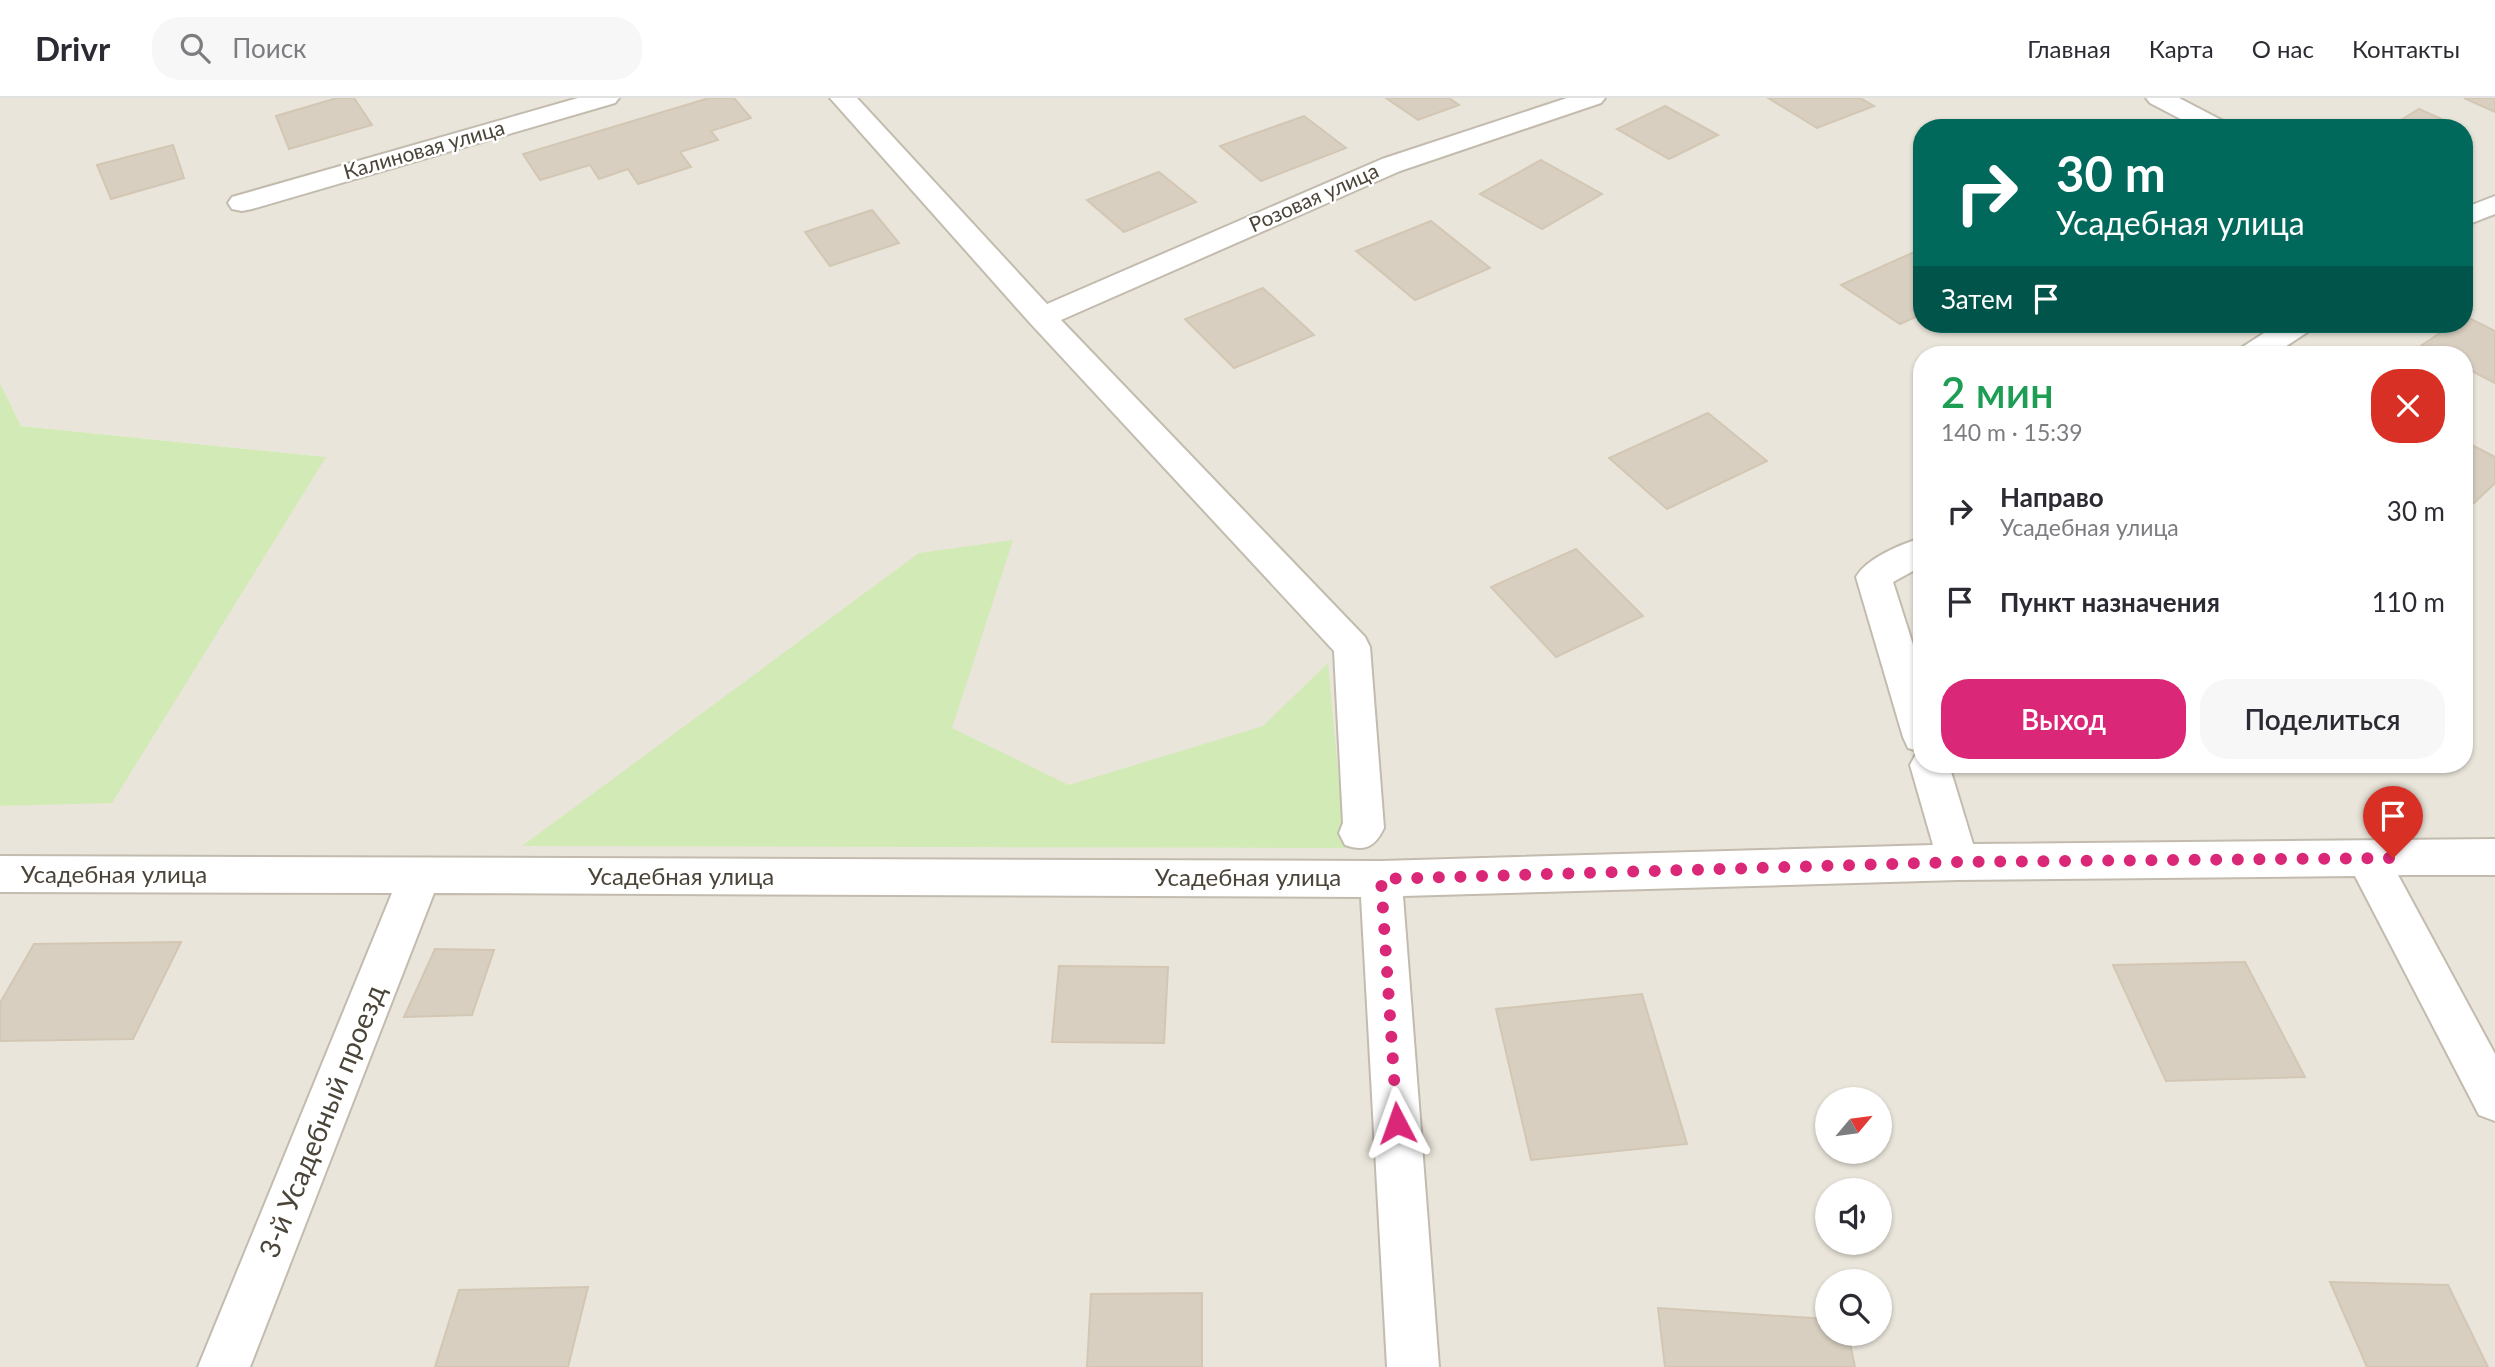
<!DOCTYPE html>
<html lang="ru">
<head>
<meta charset="utf-8">
<style>
  body { margin:0; font-family:Lato,sans-serif; background:#f7f7f7; color:#2b2b33; height:100vh; display:flex; flex-direction:column; font-size:26px; white-space:nowrap }
  * { box-sizing:border-box; margin:0 }
  p { font-size:23px; color:#7c7c81 }
  .icon { flex:none; width:38px; height:38px; fill:none; stroke:currentColor; stroke-width:2; stroke-linecap:round; stroke-linejoin:round }
  .map { position:relative; flex:1; overflow:hidden }
  .panel { position:absolute; left:1913px; top:248px; width:560px; height:427px; display:flex; flex-direction:column; background:#fff; border-radius:28px; box-shadow:0 2px 5px #0004 }
  .panel>* { flex:none }
  .guide { position:absolute; left:1913px; top:21px; width:560px; height:214px; border-radius:28px; box-shadow:0 2px 5px #0004; background:#00695c; color:#fff; overflow:hidden }
  .needle { width:46px; rotate:61deg }
  .controls { position:absolute; left:1815px; top:989px; display:grid; gap:14px }
  .controls a { display:grid; place-items:center; width:77px; height:77px; border-radius:50%; background:#fff; box-shadow:0 2px 5px #0004; font-size:35px }
  .pin { position:absolute; display:grid; place-items:center; width:60px; height:60px; color:#fff; margin:-72px -30px; border-radius:50% 50% 50% 0; rotate:-45deg; box-shadow:0 0 7px #0007 }
  .pin .icon { rotate:45deg }
  .me { position:absolute; width:77px; margin:-38px; rotate:356deg; stroke-linejoin:round; filter:drop-shadow(0 0 5px #0008) }
  .turn { display:flex; align-items:center; gap:24px; height:147px; padding:0 28px; font-size:32px }
  .turn .icon { width:91px; height:91px; stroke-width:2.5 }
  .turn b { display:block; font-size:49px; line-height:60px }
  .then { display:flex; align-items:center; height:66px; padding:0 28px; background:#0003; gap:14px; font-size:26px }
  .round { display:grid; place-items:center; flex:none; width:74px; height:74px; border-radius:28px; background:#f7f7f7 }
  .overview { display:flex; align-items:center; justify-content:space-between; height:119px; padding:0 28px }
  h1 { font-size:42px; font-weight:600; line-height:52px; color:#1e9e55 }
  .action { display:flex; gap:14px; margin-top:auto; padding:14px 28px }
  .action a { flex:1; height:80px; border-radius:28px; background:#db2777; color:#fff; font-size:28px; font-weight:600; line-height:80px; text-align:center }
  .action a+a { background:#f7f7f7; color:#2b2b33 }
  ul { padding:0; list-style:none }
  li { display:flex; align-items:center; gap:21px; height:91px; padding:0 28px }
  li div { flex:1 }
  li b { display:block; font-size:26px }
  li em { font-style:normal }
  header { display:flex; align-items:center; gap:42px; box-sizing:border-box; height:98px; padding:0 35px; background:#fff; border-bottom:2px solid #e1e1e2 }
  header strong { font-size:33px }
  nav { display:flex; gap:38px; margin-inline-start:auto; font-size:24px }
  .search { width:490px; height:63px; background:#f7f7f7; display:flex; align-items:center; gap:18px; box-sizing:border-box; padding:0 24px; border-radius:28px; color:#7c7c81; font-size:26px }
  .map>svg:first-child { display:block }
  .residential { fill:#eae5da; fill-rule:evenodd }
  .green { fill:#d2eab5 }
  .building { fill:#d8cfc1; stroke:#d3c7b4; stroke-width:2 }
  .lines { fill:none; stroke-linecap:round; stroke-linejoin:round }
  .minor-casing { stroke:#c2bbae; stroke-width:4 }
  .minor { fill:#fff; fill-rule:evenodd }
  .route { stroke:#db2777; stroke-width:12; stroke-dasharray:0 21.6 }
  .labels { text-anchor:middle; stroke-width:5; stroke-linejoin:round; paint-order:stroke }
  .far-street-label { font-size:21px; fill:#4b4439; stroke:#fff }
  .street-label { font-size:24px; fill:#4b4439; stroke:#fff }
  .near-street-label { font-size:28px; fill:#4b4439; stroke:#fff }
</style>
</head>
<body>
<header>
<strong>Drivr</strong>
<div class="search"><svg class="icon" aria-label="search" viewBox="0 0 24 24"><circle cx="10" cy="10" r="6"/><path d="M15 15l6 6"/></svg>Поиск</div>
<nav><a>Главная</a><a>Карта</a><a>О нас</a><a>Контакты</a></nav>
</header>
<div class="map">
<svg width="2495" height="1269" viewBox="0 0 2495 1269">
  <rect width="100%" height="100%" fill="#f6f3ec"/>
  <path class="residential" d="M0,0H2495V1269H0V708L112,704L325,359L21,328L0,285ZM1922,30H2464V226H1922ZM1922,257H2464V667H1922ZM1827,1001H1880V1054H1827ZM1827,1092H1880V1144H1827ZM1827,1183H1880V1236H1827Z"/>
  <g class="green">
    <path d="M0,285L21,328L326,359L112,705L0,708Z"/>
    <path d="M1013,442L952,630L1069,687L1263,628L1328,565L1345,750L522,748L919,455Z"/>
  </g>
  <g class="building">
    <path d="M337,0H354L372,27L289,51L276,18Z"/>
    <path d="M709,0H734L751,20L711,33L718,42L680,54L691,69L638,86L628,71L599,81L590,67L540,82L523,56Z"/>
    <path d="M1386,0H1449L1459,7L1418,22Z"/>
    <path d="M1768,0H1860L1874,8L1817,30Z"/>
    <path d="M2464,0H2495V14Z"/>
    <path d="M1665,8L1718,37L1669,61L1617,31Z"/>
    <path d="M2419,11L2462,30H2388Z"/>
    <path d="M1304,18L1346,50L1261,83L1220,48Z"/>
    <path d="M173,47L184,80L111,101L97,67Z"/>
    <path d="M1541,62L1602,96L1542,131L1480,96Z"/>
    <path d="M1159,74L1196,104L1124,134L1087,102Z"/>
    <path d="M872,112L899,145L830,168L805,134Z"/>
    <path d="M1431,123L1490,170L1415,202L1356,153Z"/>
    <path d="M1914,154L1922,158V216L1900,226L1841,187Z"/>
    <path d="M1263,190L1314,237L1234,270L1185,221Z"/>
    <path d="M2465,218L2495,233V285L2464,269V257H2442L2422,247L2453,226H2464Z"/>
    <path d="M1708,315L1767,363L1667,411L1609,360Z"/>
    <path d="M2464,343L2495,359V385L2474,405L2464,400Z"/>
    <path d="M1576,451L1643,518L1556,559L1491,489Z"/>
    <path d="M181,844L133,941L0,943V905L34,846Z"/>
    <path d="M435,851L494,852L472,917L404,919Z"/>
    <path d="M2245,864L2305,979L2166,983L2113,867Z"/>
    <path d="M1059,868L1168,869L1164,945L1052,944Z"/>
    <path d="M1642,896L1687,1046L1531,1062L1496,911Z"/>
    <path d="M2330,1184L2448,1187L2488,1269H2367Z"/>
    <path d="M588,1189L568,1269H435L459,1192Z"/>
    <path d="M1202,1195V1269H1087L1091,1196Z"/>
    <path d="M1658,1210L1827,1221V1236H1848L1855,1269H1665Z"/>
  </g>
  <g class="lines">
    <g class="minor-casing">
      <g id="minor">
        <path d="M578,0H619L615,5L252,111L242,113L232,111L228,105L232,99Z"/>
        <path d="M830,0H857L1047,206L1382,61L1567,0H1605L1601,5L1400,73L1061,222L1365,539L1370,549L1384,730C1375,749 1365,754 1345,747L1339,735L1343,725L1334,553L1031,226Z"/>
        <path d="M2146,0H2179L2227,25L2231,30H2198L2150,5Z"/>
        <path d="M2495,98V116L2464,128V110Z"/>
        <path d="M2278,226H2313L2309,233L2273,257H2237L2241,250Z"/>
        <path d="M1922,440V468L1893,484L1922,575V667H1949L1973,746L2495,741V777H2398L2495,956V1023L2479,1017L2355,778L1958,782L1403,798L1439,1269H1387L1361,799L434,795L250,1269H198L392,795L0,794V758L1381,763L1933,747L1910,667L1916,656L1921,654L1908,650L1903,639L1856,479C1867,460 1901,446 1922,440Z"/>
      </g>
    </g>
    <use href="#minor" class="minor"/>
  </g>
  <g class="lines">
    <path class="route" d="M1397,1025L1381,781L1958,764L2393,760"/>
  </g>
  <g class="labels">
    <g class="far-street-label">
      <text transform="translate(424 52) rotate(-16)" y="7">Калиновая улица</text>
      <text transform="translate(1314 100) rotate(-24)" y="7">Розовая улица</text>
    </g>
    <g class="street-label">
      <text x="114" y="785">Усадебная улица</text>
      <text x="681" y="787">Усадебная улица</text>
      <text x="1248" y="788">Усадебная улица</text>
    </g>
    <g class="near-street-label">
      <text transform="translate(322 1023) rotate(-68)" y="10">3-й Усадебный проезд</text>
    </g>
  </g>
</svg>
<div class="controls">
<a><svg class="needle" viewBox="-14 -14 28 28"><path d="M0-13l5 13h-10z" fill="#e53935"/><path d="M0 13l5-13h-10z" fill="#7c7c81"/></svg></a>
<a><svg class="icon" aria-label="sound" viewBox="0 0 24 24"><path d="M4 9h4l5-4v14l-5-4H4zM17 9q2 3 0 6"/></svg></a>
<a><svg class="icon" aria-label="search" viewBox="0 0 24 24"><circle cx="10" cy="10" r="6"/><path d="M15 15l6 6"/></svg></a>
</div>
<div class="pin" style="left:2393px;top:760px;background:#d93025"><svg class="icon" aria-label="arrive" viewBox="0 0 24 24"><path d="M6 21V4h12l-3 4 3 4H6"/></svg></div>
<svg class="me" style="left:1397px;top:1025px" viewBox="-20 -20 40 40"><path d="M0-17L14 15 0 8-14 15z" fill="#db2777" stroke="#fff" stroke-width="4"/></svg>
<div class="guide">
<div class="turn"><svg class="icon" aria-label="right" viewBox="0 0 24 24"><path d="M7 20v-9h11M14 6l5 5-5 5"/></svg><div><b>30 m</b>Усадебная улица</div></div>
<div class="then">Затем<svg class="icon" aria-label="arrive" viewBox="0 0 24 24"><path d="M6 21V4h12l-3 4 3 4H6"/></svg></div>
</div>
<section class="panel">
<div class="overview"><div><h1>2 мин</h1><p>140 m · 15:39</p></div><a class="round" style="background:#d93025;color:#fff"><svg class="icon" aria-label="close" viewBox="0 0 24 24"><path d="M6 6l12 12M18 6L6 18"/></svg></a></div>
<ul>
<li><svg class="icon" aria-label="right" viewBox="0 0 24 24"><path d="M7 20v-9h11M14 6l5 5-5 5"/></svg><div><b>Направо</b><p>Усадебная улица</p></div><em>30 m</em></li>
<li><svg class="icon" aria-label="arrive" viewBox="0 0 24 24"><path d="M6 21V4h12l-3 4 3 4H6"/></svg><div><b>Пункт назначения</b></div><em>110 m</em></li>
</ul>
<div class="action"><a>Выход</a><a>Поделиться</a></div>
</section>
</div>
</body>
</html>
